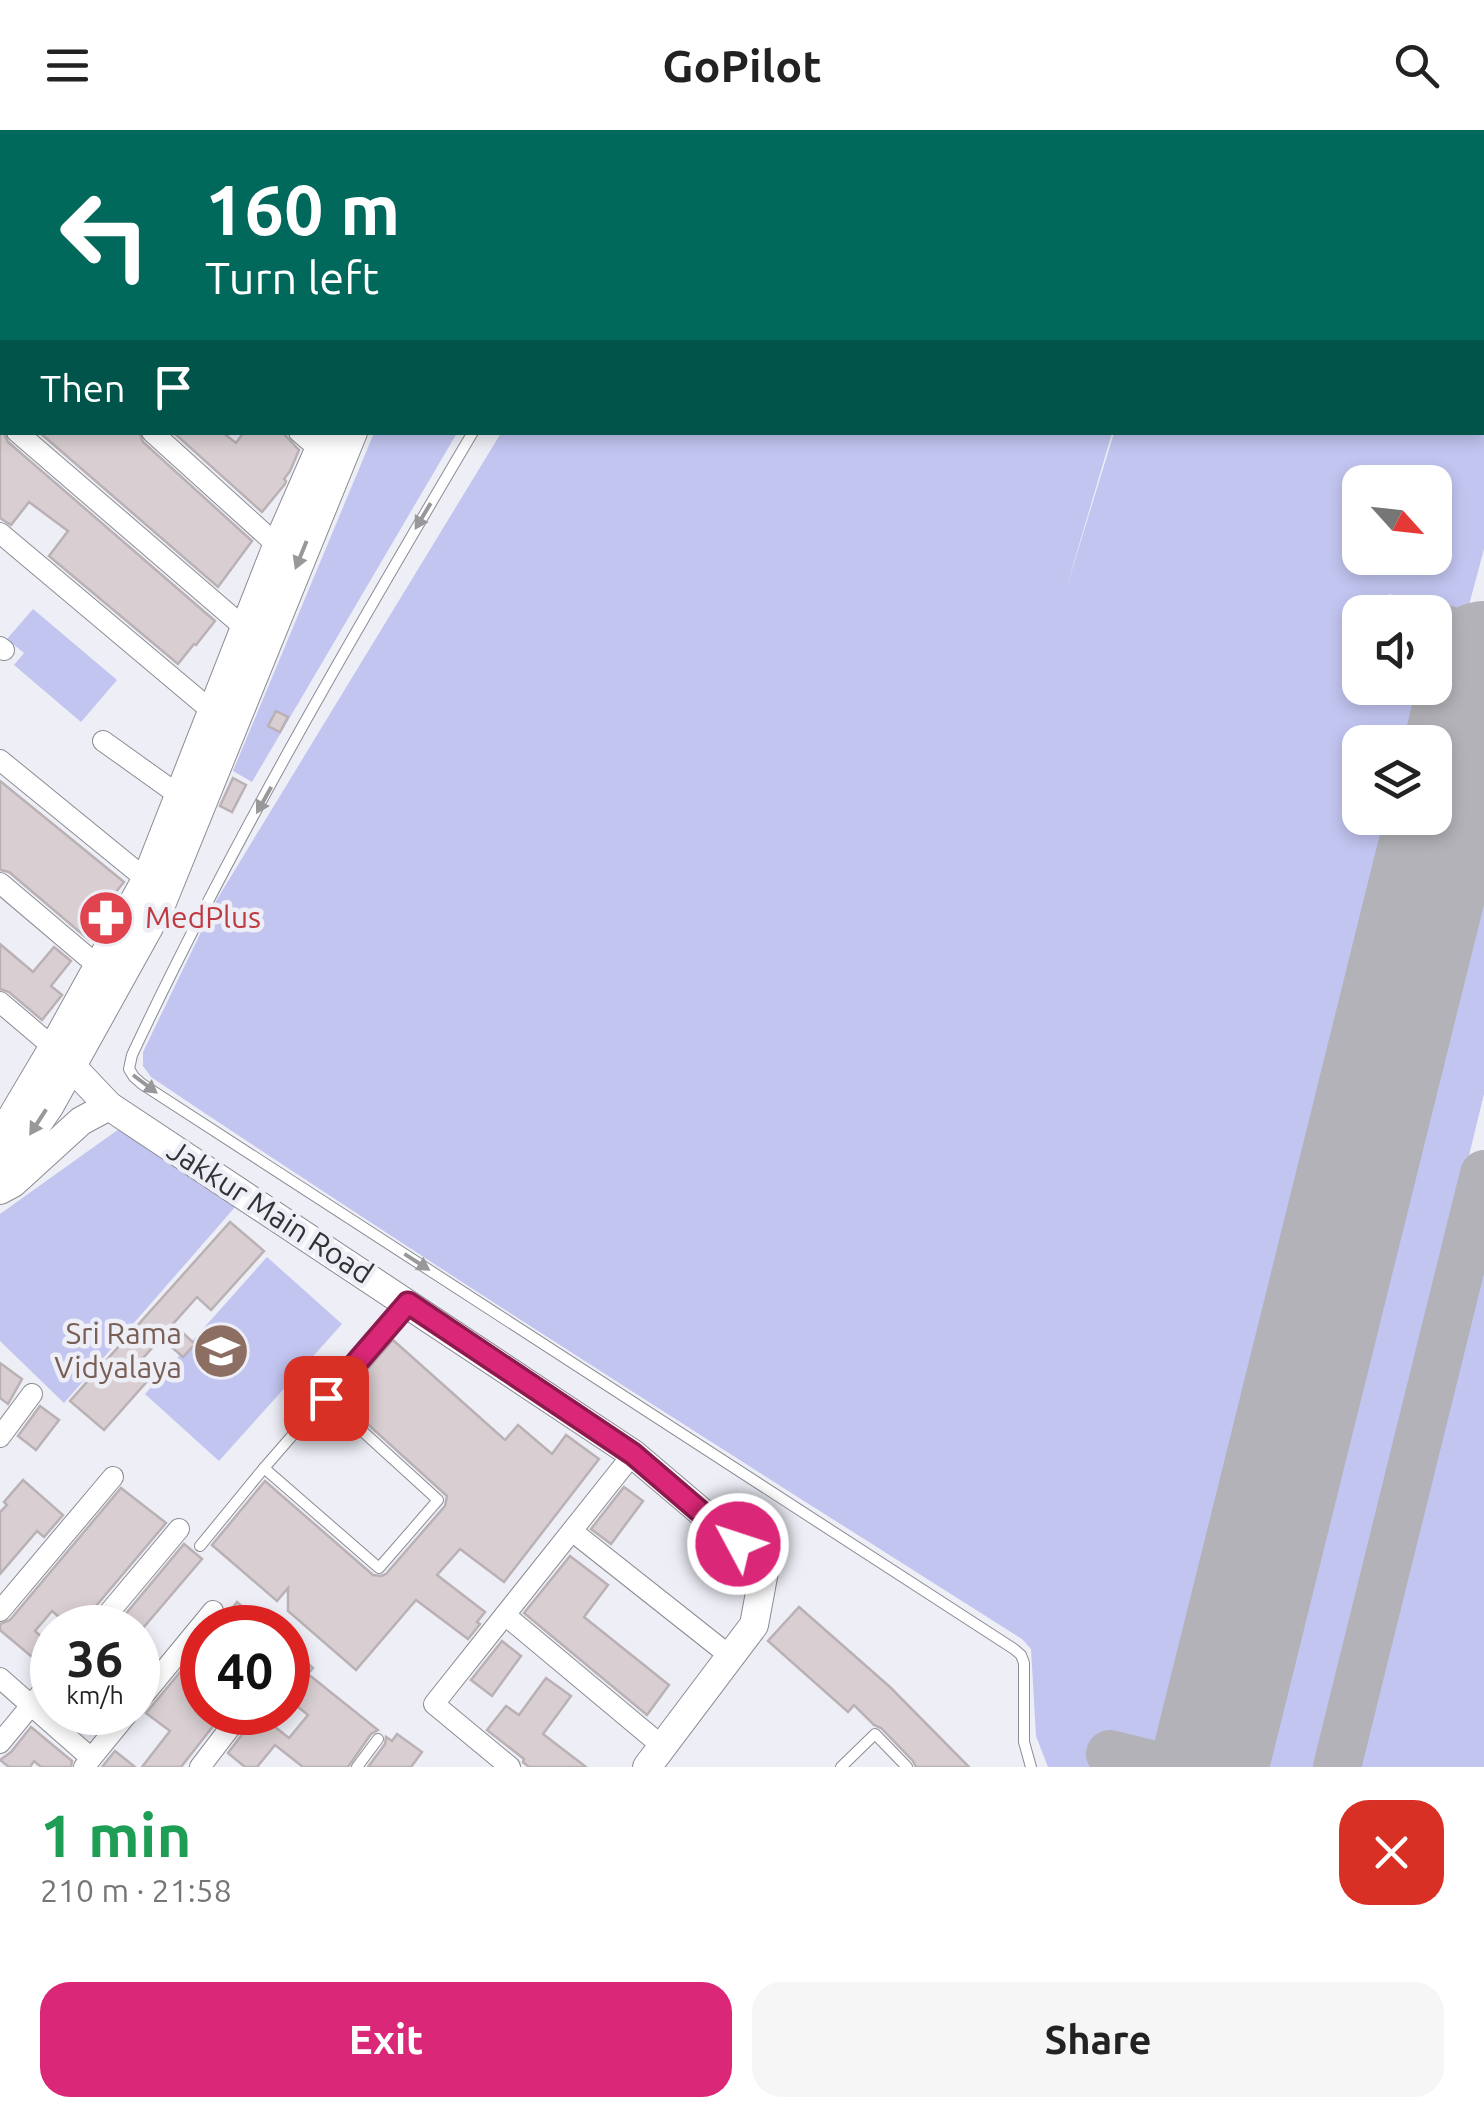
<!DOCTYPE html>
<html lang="en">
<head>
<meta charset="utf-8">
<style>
  body { margin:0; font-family:Ubuntu,sans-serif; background:#f6f6f6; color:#222; height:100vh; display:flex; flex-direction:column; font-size:38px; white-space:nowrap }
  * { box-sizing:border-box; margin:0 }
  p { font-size:32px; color:#767676 }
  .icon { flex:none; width:55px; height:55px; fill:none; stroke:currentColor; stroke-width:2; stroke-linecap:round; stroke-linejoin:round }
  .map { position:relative; height:1637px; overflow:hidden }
  .side { display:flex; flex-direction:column; background:#fff; flex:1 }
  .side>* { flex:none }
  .banner { position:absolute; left:0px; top:0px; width:1485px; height:305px; box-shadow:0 5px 15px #0003; background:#00695c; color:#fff; overflow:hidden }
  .needle { width:65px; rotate:117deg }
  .controls { position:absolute; left:1342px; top:335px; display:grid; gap:20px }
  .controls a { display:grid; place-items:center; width:110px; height:110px; border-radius:20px; background:#fff; box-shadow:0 5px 15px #0003; font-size:50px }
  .speed { position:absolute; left:30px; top:1475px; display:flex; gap:20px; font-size:50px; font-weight:700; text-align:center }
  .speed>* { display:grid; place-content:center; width:130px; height:130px; border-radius:50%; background:#fff; box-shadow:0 5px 15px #0003; line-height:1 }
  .speed small { font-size:25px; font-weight:400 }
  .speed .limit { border:15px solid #d22; background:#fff; color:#111 }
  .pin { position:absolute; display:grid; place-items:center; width:85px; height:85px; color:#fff; margin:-42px; border-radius:20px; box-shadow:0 5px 15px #0006 }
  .me { position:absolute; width:110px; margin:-55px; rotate:310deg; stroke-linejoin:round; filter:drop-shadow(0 0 8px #0008) }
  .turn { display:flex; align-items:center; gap:35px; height:210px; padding:0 40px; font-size:45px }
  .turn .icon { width:130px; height:130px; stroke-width:2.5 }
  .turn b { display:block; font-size:70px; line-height:85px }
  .then { display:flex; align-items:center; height:95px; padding:0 40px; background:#0003; gap:20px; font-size:38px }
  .round { display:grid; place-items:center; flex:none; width:105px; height:105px; border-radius:30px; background:#f6f6f6 }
  .headline { display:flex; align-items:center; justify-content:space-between; height:170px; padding:0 40px }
  h1 { font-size:60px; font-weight:600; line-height:75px; color:#1e9e55 }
  .primary-button { display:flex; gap:20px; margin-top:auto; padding:20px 40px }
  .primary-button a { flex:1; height:115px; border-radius:30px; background:#db2777; color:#fff; font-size:40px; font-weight:600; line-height:115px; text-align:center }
  .primary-button a+a { background:#f6f6f6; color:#222 }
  header { display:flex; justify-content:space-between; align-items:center; height:130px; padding:0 40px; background:#fff; font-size:45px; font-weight:600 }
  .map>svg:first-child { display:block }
  .green { fill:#c2c5f0; fill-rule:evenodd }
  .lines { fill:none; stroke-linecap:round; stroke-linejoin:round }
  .taxiway { stroke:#b2b2b8; stroke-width:48 }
  .runway { stroke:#b2b2b8; stroke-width:118 }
  .building { fill:#d9cfd2; stroke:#bab1b4; stroke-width:2.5 }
  .service-casing { stroke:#8b8c94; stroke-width:12 }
  .minor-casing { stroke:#8b8c94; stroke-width:22 }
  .tertiary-casing { stroke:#8b8c94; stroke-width:30 }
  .secondary-casing { stroke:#8b8c94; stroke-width:32 }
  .service { stroke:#fff; stroke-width:10 }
  .minor { stroke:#fff; stroke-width:20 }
  .tertiary { stroke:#fff; stroke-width:28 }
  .secondary { stroke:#fff; stroke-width:30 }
  .oneway { fill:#98989a }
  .route-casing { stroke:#8e194d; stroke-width:25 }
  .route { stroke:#db2777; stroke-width:18 }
  .labels { text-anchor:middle; stroke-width:9; stroke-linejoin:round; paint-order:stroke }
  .health-label { font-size:30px; fill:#be3a42; stroke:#edeef6; text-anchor:start }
  .street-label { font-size:30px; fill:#323235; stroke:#edeef6 }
  .education-label { font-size:30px; fill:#785e54; stroke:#edeef6; text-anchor:end }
</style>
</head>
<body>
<header><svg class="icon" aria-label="menu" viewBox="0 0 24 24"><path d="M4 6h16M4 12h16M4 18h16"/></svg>GoPilot<svg class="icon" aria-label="search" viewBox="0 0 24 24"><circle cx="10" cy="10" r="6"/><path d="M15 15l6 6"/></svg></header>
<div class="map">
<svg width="1484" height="1637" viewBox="0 0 1484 1637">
  <rect width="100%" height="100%" fill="#edeef6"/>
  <g class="green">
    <path d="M682,0H1484V419L1469,475L1461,481L1389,464L1384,482H1360V558H1435V517L1444,519L1452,526L1454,537L1435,615V612H1360V688H1417L1189,1614L1182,1621L1104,1601L1100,1637H1048L1036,1606L1031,1519L1022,1509C730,1324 438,1140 151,947L143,936V922L216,771L501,303H1112L1064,466L1114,303L1482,302V2H680ZM1360,352H1435V428H1360Z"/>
    <path d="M374,303H457L252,652L233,641Z"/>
    <path d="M33,479L117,550L81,592L14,535L24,523L7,509Z"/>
    <path d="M1484,650V964L1320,1637H1249L1242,1626Z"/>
    <path d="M119,999L236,1076L64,1273L0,1211V1084Z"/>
    <path d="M267,1127L342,1194L219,1331L145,1264Z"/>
    <path d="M1484,1132V1637H1359Z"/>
  </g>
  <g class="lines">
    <g class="taxiway">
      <path d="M1435,496L1475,508L1484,519"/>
      <path d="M1110,1624L1163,1637"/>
      <path d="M1207,1637L1211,1628"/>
      <path d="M1337,1637L1484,1044"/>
    </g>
    <path class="runway" d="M1209,1637L1484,530"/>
  </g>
  <g class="building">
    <path d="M39,302H139L143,312L252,411L218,457Z"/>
    <path d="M173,302H222L236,313L244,302H282L299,320L290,341L284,349L286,351L285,354L262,382Z"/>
    <path d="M0,303H4L8,312L215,491L196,515L194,514L178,534L49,426L68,401L29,372L11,395L0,388Z"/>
    <path d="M276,581L288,587L280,602L268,596Z"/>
    <path d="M233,648L246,655L232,682L220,676Z"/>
    <path d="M0,651L124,752L103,778L108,782L89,810L9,742L0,740Z"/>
    <path d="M0,814L33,842L54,817L71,831L51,856L62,865L42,890L9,862L0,859Z"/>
    <path d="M230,1092L264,1121L211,1180L197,1167L173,1194L195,1214L183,1227L161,1208L137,1235L150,1248L104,1300L70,1271Z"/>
    <path d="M393,1210L505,1310L518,1295L552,1324L566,1305L599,1329L504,1452L460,1419L437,1445L485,1482L477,1492L480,1494L468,1509L416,1470L356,1540L288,1481V1458L277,1471L212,1415L265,1351L373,1445L381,1446L386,1444L445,1376L447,1366L341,1270Z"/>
    <path d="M0,1233L22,1249L8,1274L0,1268Z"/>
    <path d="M40,1276L59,1290L36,1320L18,1306Z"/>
    <path d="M23,1350L63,1385L44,1407L37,1401L0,1444V1382L7,1375L4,1372Z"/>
    <path d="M624,1357L643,1371L611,1414L591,1399Z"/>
    <path d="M121,1358L166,1393L85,1489L82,1498H72L52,1481L35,1501L52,1516V1527L44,1537L0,1500V1494L10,1490Z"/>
    <path d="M184,1414L202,1429L143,1498H114Z"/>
    <path d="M570,1426L608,1455L584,1487L669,1555L647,1585L524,1483Z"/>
    <path d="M237,1472L267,1498H217Z"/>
    <path d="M799,1477L890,1557L969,1637H916L913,1631L881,1598L874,1595L854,1575L848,1582L768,1511Z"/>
    <path d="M502,1511L521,1526L492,1566L471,1550Z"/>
    <path d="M202,1516V1582H224L181,1637H142L170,1601L146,1583Z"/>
    <path d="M288,1517L313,1538L308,1544L378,1600L371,1604L348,1637H303L275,1615L257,1637H245L228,1623L253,1590L256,1582L289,1608L308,1585L288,1569Z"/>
    <path d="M546,1548L571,1566L543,1604L586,1637H529L523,1632L524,1629L487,1600L506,1576L519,1585Z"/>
    <path d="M31,1597L72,1631L71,1637H41L34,1631L30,1637H9L0,1630L11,1622Z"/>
    <path d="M397,1604L422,1622L411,1637H368L385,1614L386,1607L392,1611Z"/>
    <path d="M115,1621L135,1637H102Z"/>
  </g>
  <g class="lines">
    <g class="service-casing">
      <g id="service">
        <path d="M520,0L524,2"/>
        <path d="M623,2L624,0"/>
        <path d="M650,2L652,0"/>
        <path d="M473,302C353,505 232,712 132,925L129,939L134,947L142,954L1014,1519L1021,1525L1024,1533V1612L1031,1637"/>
        <path d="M264,1338L379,1438L438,1370L326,1268"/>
        <path d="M200,1416L264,1338L404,1177"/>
        <path d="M357,1637L378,1609"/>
        <path d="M841,1637L875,1604L907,1637"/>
      </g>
    </g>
    <g class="minor-casing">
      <g id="minor">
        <path d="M71,0L74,2"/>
        <path d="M213,0L216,2"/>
        <path d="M352,0L355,2"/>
        <path d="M0,44L2,46"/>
        <path d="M0,163L2,165"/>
        <path d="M0,270L2,267"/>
        <path d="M0,288L2,290"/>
        <path d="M17,302L246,499"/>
        <path d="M152,302L278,416"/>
        <path d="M299,302L320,320"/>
        <path d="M0,403L213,582"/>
        <path d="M0,517L4,520"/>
        <path d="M103,611L180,666"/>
        <path d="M0,630L147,750"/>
        <path d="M0,753L98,836"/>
        <path d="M0,872L54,918"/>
        <path d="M0,1307L32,1264"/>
        <path d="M572,1401L730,1526"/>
        <path d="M0,1481L113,1347"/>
        <path d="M505,1485L662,1616"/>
        <path d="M96,1498L179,1399"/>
        <path d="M0,1548L91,1628"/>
        <path d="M138,1572L213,1481"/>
        <path d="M0,1613L52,1550"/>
        <path d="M84,1637L129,1582"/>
        <path d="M200,1637L242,1582"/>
        <path d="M510,1637L434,1574L633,1324"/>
      </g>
    </g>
    <g class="tertiary-casing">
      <g id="tertiary">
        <path d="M55,919L109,976L633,1324L765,1436L754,1495L647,1637"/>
        <path d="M0,1060L13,1053L81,991L109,976"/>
      </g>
    </g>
    <g class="secondary-casing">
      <g id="secondary">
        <path d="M470,2L471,0"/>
        <path d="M496,2L497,0"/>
        <path d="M0,1009L54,918L147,750L278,416L328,302"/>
        <path d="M0,1047L49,975L159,777L352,302"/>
      </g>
    </g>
    <use href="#service" class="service"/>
    <use href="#minor" class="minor"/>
    <use href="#tertiary" class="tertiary"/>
    <use href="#secondary" class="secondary"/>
  </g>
  <defs><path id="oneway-solid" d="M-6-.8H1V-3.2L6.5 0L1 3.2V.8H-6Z" transform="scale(2.5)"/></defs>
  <g class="oneway">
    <use href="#oneway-solid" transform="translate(423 386) rotate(121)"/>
    <use href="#oneway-solid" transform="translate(301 425) rotate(112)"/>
    <use href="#oneway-solid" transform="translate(264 670) rotate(119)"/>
    <use href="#oneway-solid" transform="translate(145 954) rotate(37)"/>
    <use href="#oneway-solid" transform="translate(38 992) rotate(123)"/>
    <use href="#oneway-solid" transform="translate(417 1132) rotate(33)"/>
  </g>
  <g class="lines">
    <g class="route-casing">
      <path id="route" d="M326,1268L408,1173L633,1324L738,1414"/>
    </g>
    <use href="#route" class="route"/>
  </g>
  <defs>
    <g id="pharmacy-disc" transform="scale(2.875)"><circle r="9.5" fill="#e0444e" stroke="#edeef6"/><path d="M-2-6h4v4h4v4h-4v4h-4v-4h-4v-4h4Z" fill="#fff"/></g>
    <g id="school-disc" transform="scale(2.875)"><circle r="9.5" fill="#8d6e63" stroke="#edeef6"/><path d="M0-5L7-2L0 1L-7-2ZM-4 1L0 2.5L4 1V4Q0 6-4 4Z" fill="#fff"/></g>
  </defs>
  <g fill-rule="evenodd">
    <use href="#pharmacy-disc" x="106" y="788"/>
    <use href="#school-disc" x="221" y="1221"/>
  </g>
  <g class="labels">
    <g class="health-label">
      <text x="145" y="798">MedPlus</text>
    </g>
    <g class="street-label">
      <text transform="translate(270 1082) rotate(33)" y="10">Jakkur Main Road</text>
    </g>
    <g class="education-label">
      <text x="182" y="1214">Sri Rama<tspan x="182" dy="34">Vidyalaya</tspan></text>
    </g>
  </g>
</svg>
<div class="controls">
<a><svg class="needle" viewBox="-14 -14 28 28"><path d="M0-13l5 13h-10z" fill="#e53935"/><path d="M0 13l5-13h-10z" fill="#767676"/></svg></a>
<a><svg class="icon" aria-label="sound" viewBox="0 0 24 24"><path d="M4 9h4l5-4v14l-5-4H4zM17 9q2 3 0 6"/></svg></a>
<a><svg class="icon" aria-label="layers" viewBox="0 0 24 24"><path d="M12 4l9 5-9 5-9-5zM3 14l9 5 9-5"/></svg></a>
</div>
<div class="speed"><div>36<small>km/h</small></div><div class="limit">40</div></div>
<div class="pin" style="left:326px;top:1268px;background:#d93025"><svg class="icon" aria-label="arrive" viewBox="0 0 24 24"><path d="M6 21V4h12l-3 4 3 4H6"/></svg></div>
<svg class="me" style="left:738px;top:1414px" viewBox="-20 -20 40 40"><circle r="17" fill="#db2777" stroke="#fff" stroke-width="3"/><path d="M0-11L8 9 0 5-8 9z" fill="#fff"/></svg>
<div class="banner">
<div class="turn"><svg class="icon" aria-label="left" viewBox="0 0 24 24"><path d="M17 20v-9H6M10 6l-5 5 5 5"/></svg><div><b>160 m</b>Turn left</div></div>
<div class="then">Then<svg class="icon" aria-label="arrive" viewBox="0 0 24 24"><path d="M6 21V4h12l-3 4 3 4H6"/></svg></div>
</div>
</div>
<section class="side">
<div class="headline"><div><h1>1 min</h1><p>210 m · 21:58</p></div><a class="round" style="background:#d93025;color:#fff"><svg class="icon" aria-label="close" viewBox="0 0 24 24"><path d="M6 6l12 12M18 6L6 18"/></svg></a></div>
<div class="primary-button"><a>Exit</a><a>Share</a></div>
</section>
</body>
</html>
